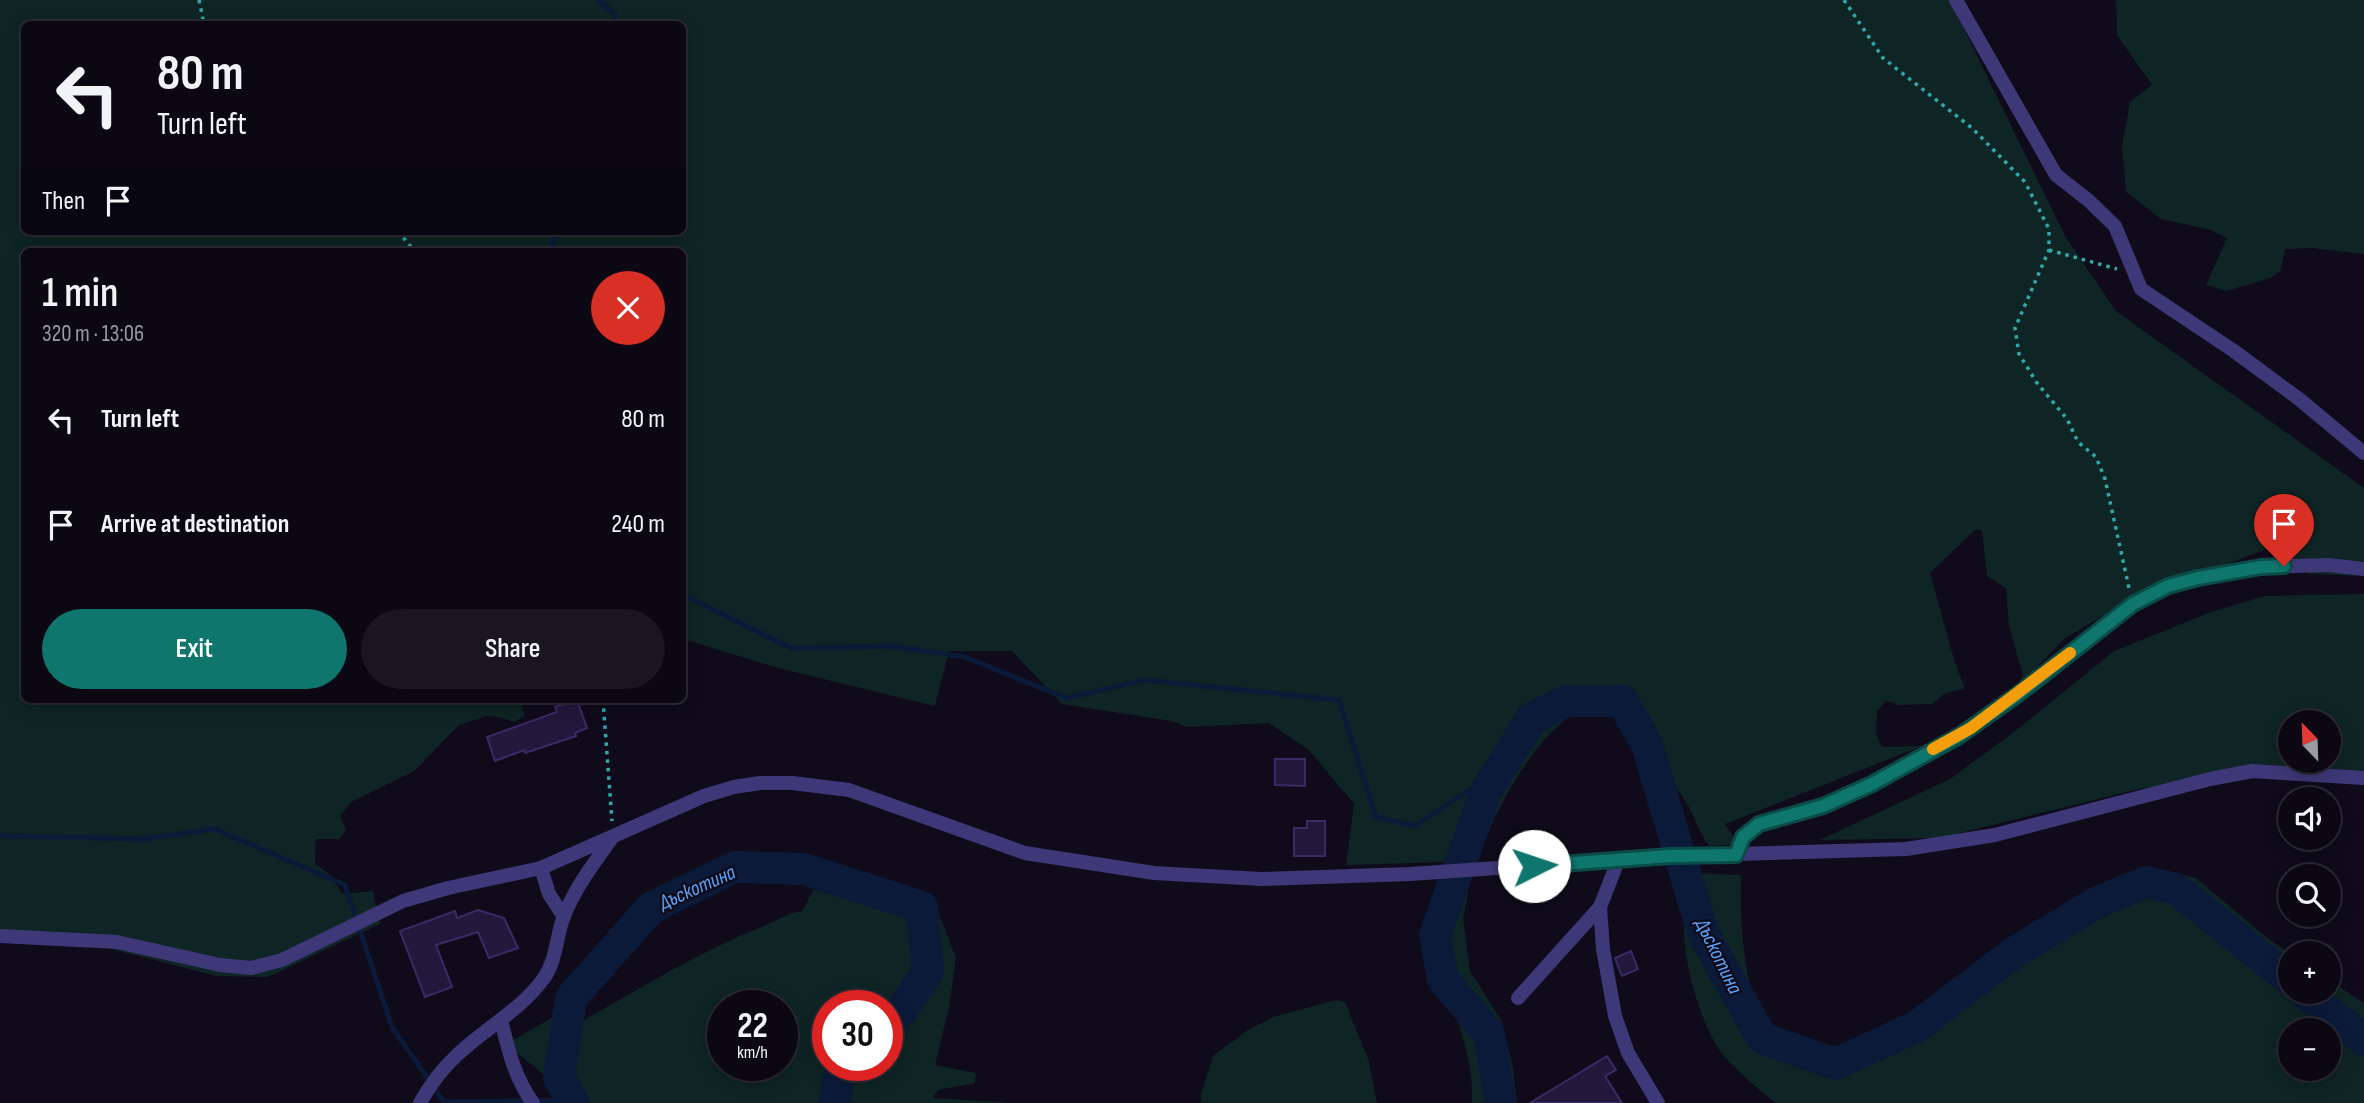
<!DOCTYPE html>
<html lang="en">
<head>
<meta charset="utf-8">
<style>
  body { margin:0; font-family:"Sofia Sans Condensed",sans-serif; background:#191622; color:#f1f3f6; height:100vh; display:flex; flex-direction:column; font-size:26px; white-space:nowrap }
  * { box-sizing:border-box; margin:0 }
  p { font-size:23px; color:#9a9aa0 }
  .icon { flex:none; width:38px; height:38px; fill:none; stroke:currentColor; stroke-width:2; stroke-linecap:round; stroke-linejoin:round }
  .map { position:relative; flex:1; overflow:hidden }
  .sheet { position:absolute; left:21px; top:248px; width:665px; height:455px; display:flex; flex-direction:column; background:#0b0814; border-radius:10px; box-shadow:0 4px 18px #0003,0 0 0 2px #2b2934 }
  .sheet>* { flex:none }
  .banner { position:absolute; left:21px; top:21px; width:665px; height:214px; border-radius:10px; box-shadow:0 4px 18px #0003,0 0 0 2px #2b2934; background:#0b0814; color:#f1f3f6; overflow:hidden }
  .needle { width:46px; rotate:337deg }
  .fabs { position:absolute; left:2278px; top:710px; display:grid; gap:14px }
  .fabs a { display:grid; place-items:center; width:63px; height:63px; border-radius:50%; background:#0b0814; box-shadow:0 4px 18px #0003,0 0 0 2px #2b2934; font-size:35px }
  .speed { position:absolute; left:707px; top:990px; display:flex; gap:14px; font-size:35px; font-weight:700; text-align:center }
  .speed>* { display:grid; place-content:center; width:91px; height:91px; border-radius:50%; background:#0b0814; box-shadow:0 4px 18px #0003,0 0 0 2px #2b2934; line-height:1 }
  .speed small { font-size:18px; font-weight:400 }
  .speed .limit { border:10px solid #d22; background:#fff; color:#111 }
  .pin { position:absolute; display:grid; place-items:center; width:60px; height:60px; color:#fff; margin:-72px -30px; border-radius:50% 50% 50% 0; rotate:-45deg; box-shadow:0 0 7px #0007 }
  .pin .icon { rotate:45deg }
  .me { position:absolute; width:77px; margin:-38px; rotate:86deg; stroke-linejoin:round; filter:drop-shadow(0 0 5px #0008) }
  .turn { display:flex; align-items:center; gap:24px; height:147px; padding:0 21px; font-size:32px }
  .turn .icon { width:91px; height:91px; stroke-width:2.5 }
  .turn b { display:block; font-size:49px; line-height:60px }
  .then { display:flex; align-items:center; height:66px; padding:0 21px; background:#0003; gap:14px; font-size:26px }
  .round { display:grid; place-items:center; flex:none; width:74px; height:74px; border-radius:37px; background:#191622 }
  .overview { display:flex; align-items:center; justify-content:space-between; height:119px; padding:0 21px }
  h1 { font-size:42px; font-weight:600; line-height:52px }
  .button { display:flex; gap:14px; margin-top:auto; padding:14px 21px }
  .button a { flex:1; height:80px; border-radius:42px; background:#0f766e; color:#fff; font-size:28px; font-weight:600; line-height:80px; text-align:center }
  .button a+a { background:#191622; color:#f1f3f6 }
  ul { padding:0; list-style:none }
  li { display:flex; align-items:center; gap:21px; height:105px; padding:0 21px }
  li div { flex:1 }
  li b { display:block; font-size:26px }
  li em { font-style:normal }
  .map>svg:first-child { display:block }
  .green { fill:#0f2424; fill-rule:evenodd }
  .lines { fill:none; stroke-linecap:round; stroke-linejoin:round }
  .stream { stroke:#0c1a39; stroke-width:5 }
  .river { stroke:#0c1a39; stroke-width:32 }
  .building { fill:#21183b; stroke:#3a2b66; stroke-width:2 }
  .path { stroke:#30a7a8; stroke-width:3.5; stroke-dasharray:3.5 5; stroke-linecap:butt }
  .minor { stroke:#3e3878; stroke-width:14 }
  .route-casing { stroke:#0a4d48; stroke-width:18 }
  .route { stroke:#0f766e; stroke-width:12 }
  .slow { stroke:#f59e0b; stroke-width:12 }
  .labels { text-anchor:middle; stroke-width:5; stroke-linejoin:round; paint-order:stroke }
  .water-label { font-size:21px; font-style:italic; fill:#59a5f9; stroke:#0f0b1b }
</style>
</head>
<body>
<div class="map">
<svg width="2364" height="1103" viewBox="0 0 2364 1103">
  <rect width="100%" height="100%" fill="#0f0b1b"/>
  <g class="green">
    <path d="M0,0H1950L2065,236L2116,311L2364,488V576L2310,574L2266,549L2121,605L2064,639L2015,690L2023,675L2009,626L2006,588L1987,576L1982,531L1976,529L1930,573L1955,663L1965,688L1944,694L1932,704L1899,705L1886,701L1877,711L1876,733L1882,747L1922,746L1725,824L1738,844L1709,846C1698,831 1694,814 1684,799C1675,784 1661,771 1653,755C1646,740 1647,719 1634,706C1624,698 1610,697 1599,701C1542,718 1495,808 1477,861L1346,865L1354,804L1309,750L1269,723L1187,727L1171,721L1062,704L1012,651H949L935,706L778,668L683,639L682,252H24V700H519L525,716L514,722L499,717L486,716L459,725L414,771L351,802L340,816L346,830L339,839H316L315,864L331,875L342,894L373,891L380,924L268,977L216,976L104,947L0,932ZM24,24H682V231H24Z"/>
    <path d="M2116,0H2364V254L2311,248L2285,249L2281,270L2271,278L2226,291L2206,285L2227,238L2211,230L2161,219L2126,192L2122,146L2130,102L2152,85L2117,35Z"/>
    <path d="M2364,594V776L2258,766L2170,785L2143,788L1940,838L1820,840L1950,779L2014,732L2114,651L2211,612L2265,596ZM2291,723H2329V761H2291Z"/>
    <path d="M2161,870L2196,878L2267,938L2291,954V992H2329V980L2364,1003V1103H1776C1760,1091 1732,1067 1720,1051C1700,1022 1685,967 1684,932C1684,912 1690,892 1695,873L1741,875C1739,927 1745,976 1760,1027L1788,1038L1863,1051L1974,992L2056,918L2122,874ZM2291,1031H2329V1069H2291Z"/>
    <path d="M841,872L934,902L956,957L949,1008L935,1065L976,1073L975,1083L938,1090L933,1098L1012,1103H566L559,1087L506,1044L552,1018L570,1028C633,993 695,953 762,927C778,920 783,915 802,911L820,878ZM723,1006H782V1066H723ZM828,1006H887V1066H828Z"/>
    <path d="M1468,893L1463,919L1470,971L1501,1020L1513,1068L1517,1103H1472C1474,1066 1460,1026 1448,991C1438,958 1420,931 1435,896Z"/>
    <path d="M1336,1000L1345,1002L1369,1061L1377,1103H1201V1094L1213,1056L1248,1030L1273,1017Z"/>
  </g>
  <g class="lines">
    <g class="stream">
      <path d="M598,0L615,14V24"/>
      <path d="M548,252L559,231"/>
      <path d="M682,594L791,648L891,646L965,657L1066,698L1145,680L1339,700L1376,817L1415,826L1469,790L1487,789"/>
      <path d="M0,834L2,836L144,839L215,829L345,885L392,1027L444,1102L572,1100"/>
    </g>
    <g class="river">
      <path d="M2304,992L2364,1040"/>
      <path d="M574,1103L559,1078L571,998L651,908L734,867L804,869L922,907L928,971L902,1010L887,1021"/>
      <path d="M835,1103L841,1066"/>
      <path d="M1501,1103L1489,1034L1443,979L1435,935L1487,789L1532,718L1567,701H1622L1647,745L1703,933L1762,1038L1835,1064L1916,1027L2015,952L2096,903L2146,882L2176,889L2291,981"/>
    </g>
  </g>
  <g class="building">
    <path d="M577,700L587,728L575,733L576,736L525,753L524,750L495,761L487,737L557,712L555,707Z"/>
    <path d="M1275,759H1305V786L1275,785Z"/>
    <path d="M1307,821H1325V856H1294V828H1307Z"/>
    <path d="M478,910L504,918L518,948L489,958L478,932L436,945L452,987L425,997L400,931L455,911L457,918Z"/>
    <path d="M1631,951L1638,969L1622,976L1615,958Z"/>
    <path d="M1607,1056L1616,1070L1605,1076L1622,1103H1530Z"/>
  </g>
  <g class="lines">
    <g class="path">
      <path d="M199,0L204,24"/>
      <path d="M1844,0L1883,58L1972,128L2025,182L2049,229V250L2015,328L2019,354L2037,383L2067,419L2078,442L2096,457L2105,479L2129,588"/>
      <path d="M398,231L415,252"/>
      <path d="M2049,250L2117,269"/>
      <path d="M603,700L612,821"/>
    </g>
    <g class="minor">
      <path d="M1956,0L2056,175L2088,200L2115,226L2141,289L2234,351L2299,399L2364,453"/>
      <path d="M1736,854L1743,837L1759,824L1823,806L1872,784L1959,736L2017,695L2133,604L2168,586L2261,567L2328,565L2364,569"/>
      <path d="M1618,861L1600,907L1603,949L1615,1016L1628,1053L1658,1103"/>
      <path d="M541,868L549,894L564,917"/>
      <path d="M0,936L117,942L220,965L251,968L282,960L403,901L448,888L541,868L704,796L734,787L760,783H792L849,790L1025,853L1154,873L1261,879L1410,874L1670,856L1906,849L1995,835L2210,779L2252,771L2364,778"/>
      <path d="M1518,998L1600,907"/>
      <path d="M501,1020C508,1049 515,1079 533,1103"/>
      <path d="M420,1103C430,1085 441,1070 456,1056C484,1029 521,1010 544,978C557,959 556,936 564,916C575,888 594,863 612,838"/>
    </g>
  </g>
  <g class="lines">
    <g class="route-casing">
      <path id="route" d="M1534,866L1670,856L1736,855L1743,837L1759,824L1823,806L1872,784L1959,736L2017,695L2133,604L2168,586L2198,578L2261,567L2284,566"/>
    </g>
    <use href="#route" class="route"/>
    <path class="slow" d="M1933,749L1971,728L2070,653"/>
  </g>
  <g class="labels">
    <g class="water-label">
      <text transform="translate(697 887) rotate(-24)" y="7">Дъскотина</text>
      <text transform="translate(1719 956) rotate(64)" y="7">Дъскотина</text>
    </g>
  </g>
</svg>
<div class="fabs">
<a><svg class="needle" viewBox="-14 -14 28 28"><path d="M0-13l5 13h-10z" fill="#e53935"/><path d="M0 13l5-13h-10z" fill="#9a9aa0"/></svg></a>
<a><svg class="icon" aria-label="sound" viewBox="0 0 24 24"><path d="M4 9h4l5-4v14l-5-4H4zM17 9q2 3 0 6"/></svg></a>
<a><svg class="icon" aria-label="search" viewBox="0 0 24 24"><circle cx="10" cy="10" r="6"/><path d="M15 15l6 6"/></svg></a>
<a>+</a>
<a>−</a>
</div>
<div class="speed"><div>22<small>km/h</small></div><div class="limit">30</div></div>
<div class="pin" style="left:2284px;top:566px;background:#d93025"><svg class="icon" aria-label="arrive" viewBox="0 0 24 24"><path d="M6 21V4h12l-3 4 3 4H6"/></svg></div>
<svg class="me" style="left:1534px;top:866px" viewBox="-20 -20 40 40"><circle r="19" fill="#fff"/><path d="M0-13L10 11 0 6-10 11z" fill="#0f766e"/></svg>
<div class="banner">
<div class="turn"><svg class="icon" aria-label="left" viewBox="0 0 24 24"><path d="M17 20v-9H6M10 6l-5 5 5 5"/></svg><div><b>80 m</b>Turn left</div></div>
<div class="then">Then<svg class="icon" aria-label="arrive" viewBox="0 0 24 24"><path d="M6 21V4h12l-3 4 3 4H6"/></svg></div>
</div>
<section class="sheet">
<div class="overview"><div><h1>1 min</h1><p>320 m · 13:06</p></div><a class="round" style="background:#d93025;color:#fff"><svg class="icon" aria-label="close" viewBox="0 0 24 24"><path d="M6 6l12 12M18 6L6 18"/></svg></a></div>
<ul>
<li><svg class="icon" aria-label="left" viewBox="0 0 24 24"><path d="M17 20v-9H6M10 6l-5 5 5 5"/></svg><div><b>Turn left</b></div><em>80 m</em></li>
<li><svg class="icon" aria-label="arrive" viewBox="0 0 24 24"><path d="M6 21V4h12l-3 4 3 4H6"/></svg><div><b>Arrive at destination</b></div><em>240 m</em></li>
</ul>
<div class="button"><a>Exit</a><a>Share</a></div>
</section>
</div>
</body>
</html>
